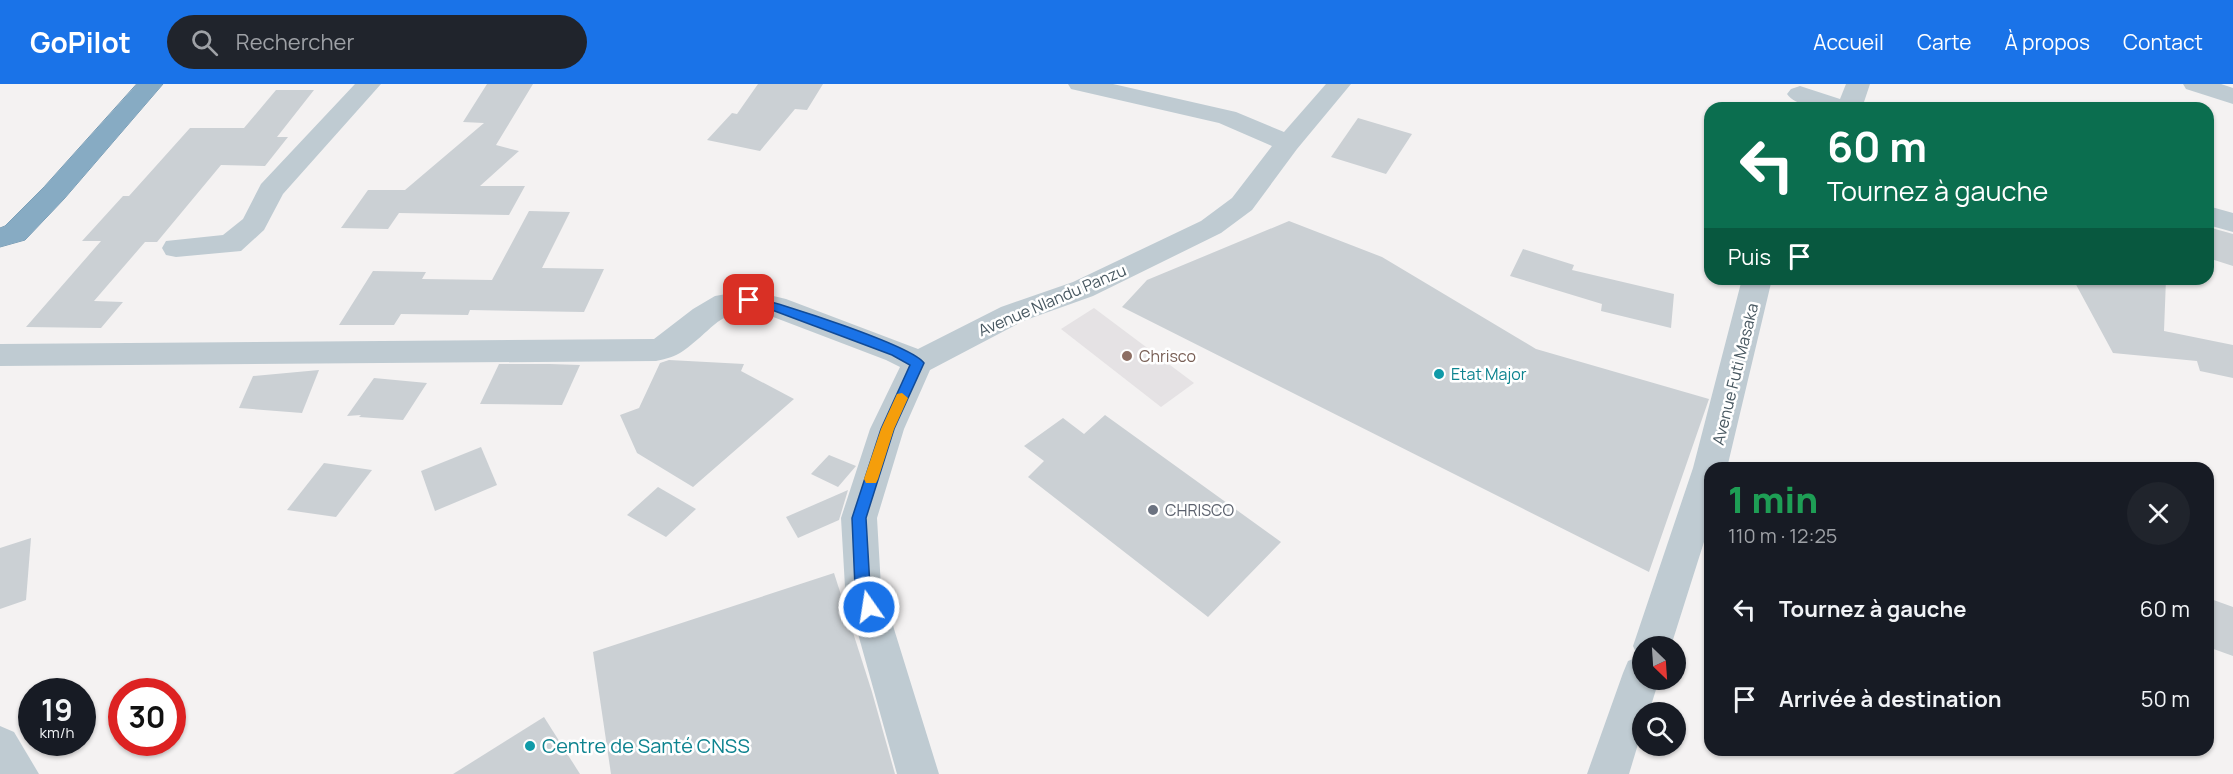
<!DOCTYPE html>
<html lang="fr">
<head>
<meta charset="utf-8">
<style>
  body { margin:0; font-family:Manrope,sans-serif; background:#20242c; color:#f1f3f6; height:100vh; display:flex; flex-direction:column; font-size:22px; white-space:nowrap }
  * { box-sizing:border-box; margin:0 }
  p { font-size:20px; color:#9ea1a6 }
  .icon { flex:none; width:33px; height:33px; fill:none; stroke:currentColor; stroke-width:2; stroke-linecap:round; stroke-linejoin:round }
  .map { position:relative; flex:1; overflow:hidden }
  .side { position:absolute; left:1704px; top:378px; width:510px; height:294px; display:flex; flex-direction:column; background:#171b24; border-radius:18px; box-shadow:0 2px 4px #0004 }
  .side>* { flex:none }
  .banner { position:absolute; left:1704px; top:18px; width:510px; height:183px; border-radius:18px; box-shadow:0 2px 4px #0004; background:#0b6e4f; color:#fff; overflow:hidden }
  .needle { width:39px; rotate:155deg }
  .fabs { position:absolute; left:1632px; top:552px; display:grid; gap:12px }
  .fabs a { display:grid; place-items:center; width:54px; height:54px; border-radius:50%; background:#171b24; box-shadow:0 2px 4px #0004; font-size:30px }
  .speed { position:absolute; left:18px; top:594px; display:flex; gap:12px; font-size:30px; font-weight:700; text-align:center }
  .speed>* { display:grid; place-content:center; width:78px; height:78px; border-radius:50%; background:#171b24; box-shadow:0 2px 4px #0004; line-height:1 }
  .speed small { font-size:15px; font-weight:400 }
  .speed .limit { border:9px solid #d22; background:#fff; color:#111 }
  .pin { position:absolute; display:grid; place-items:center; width:51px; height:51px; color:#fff; margin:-26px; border-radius:12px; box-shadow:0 3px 9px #0006 }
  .me { position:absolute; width:66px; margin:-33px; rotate:347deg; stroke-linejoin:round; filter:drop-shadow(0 0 4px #0008) }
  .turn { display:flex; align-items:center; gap:21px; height:126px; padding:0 24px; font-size:27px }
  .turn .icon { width:78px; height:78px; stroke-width:2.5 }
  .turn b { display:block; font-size:42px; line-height:51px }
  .then { display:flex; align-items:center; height:57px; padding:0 24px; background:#0003; gap:12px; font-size:22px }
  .round { display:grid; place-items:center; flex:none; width:63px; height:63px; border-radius:32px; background:#20242c }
  .headline { display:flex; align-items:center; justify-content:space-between; height:102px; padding:0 24px }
  h1 { font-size:36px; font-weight:800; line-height:45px; color:#1e9e55 }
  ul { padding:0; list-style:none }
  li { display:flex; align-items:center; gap:18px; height:90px; padding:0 24px }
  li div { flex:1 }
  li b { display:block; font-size:22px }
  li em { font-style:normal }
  header { display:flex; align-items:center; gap:36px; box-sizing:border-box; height:84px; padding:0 30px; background:#1a73e8; color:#fff }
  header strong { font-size:28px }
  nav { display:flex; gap:33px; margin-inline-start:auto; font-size:21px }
  .search { width:420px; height:54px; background:#20242c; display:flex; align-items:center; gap:15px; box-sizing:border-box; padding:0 21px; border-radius:33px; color:#9ea1a6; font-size:22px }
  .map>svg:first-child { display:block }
  .education { fill:#e5e2e4 }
  .building { fill:#cbd0d4 }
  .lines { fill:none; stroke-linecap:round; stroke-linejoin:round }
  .highway-casing { stroke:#7296af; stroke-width:1 }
  .street { fill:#bfcbd2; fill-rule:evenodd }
  .highway { fill:#87abc3; fill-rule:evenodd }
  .route { fill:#1a73e8; stroke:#114b97; stroke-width:1.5 }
  .slow { fill:#f59e0b }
  .education-dot { fill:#8d6e63; stroke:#fff; stroke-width:2 }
  .culture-dot { fill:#0f9aa8; stroke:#fff; stroke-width:2 }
  .worship-dot { fill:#6b7280; stroke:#fff; stroke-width:2 }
  .labels { text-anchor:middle; stroke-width:5; stroke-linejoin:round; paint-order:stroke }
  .street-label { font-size:16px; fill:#485861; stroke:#fff }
  .education-label { font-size:16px; fill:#785e54; stroke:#fff; text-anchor:start }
  .culture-label { font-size:16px; fill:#0d838f; stroke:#fff; text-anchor:start }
  .worship-label { font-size:16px; fill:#5b616d; stroke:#fff; text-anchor:start }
  .near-culture-label { font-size:20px; fill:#0d838f; stroke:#fff; text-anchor:start }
</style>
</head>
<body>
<header>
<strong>GoPilot</strong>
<div class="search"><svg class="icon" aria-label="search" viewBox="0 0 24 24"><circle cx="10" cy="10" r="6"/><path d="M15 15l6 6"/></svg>Rechercher</div>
<nav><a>Accueil</a><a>Carte</a><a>À propos</a><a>Contact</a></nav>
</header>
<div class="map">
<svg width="2233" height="690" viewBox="0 0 2233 690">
  <rect width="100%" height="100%" fill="#f4f2f2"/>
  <path class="education" d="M1094,224L1194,299L1161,323L1061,245Z"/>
  <g class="building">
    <path d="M487,0H533L496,61L519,67L480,102H525L509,131L399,129L388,145L341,144L368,106H405L484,39L463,38Z"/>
    <path d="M758,0H823L807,26L795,25L760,67L707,56L732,29L737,30Z"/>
    <path d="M276,6H314L277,53H288L265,82L221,81L157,158H145L94,217L123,218L101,244L26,243L101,157H82L123,112H129L190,44H244Z"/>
    <path d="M1358,34L1412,50L1386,90L1331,73Z"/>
    <path d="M529,127L570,128L542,184L604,185L584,228L470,226L468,231L401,230L394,241H339L373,187L426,188L422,195L492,196Z"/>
    <path d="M1289,137L1382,173L1536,265L1709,315L1649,488L1122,223L1147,196Z"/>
    <path d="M2208,143L2233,150V182L2208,174Z"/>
    <path d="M1523,165L1574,181L1572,186L1674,210L1671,244L1601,227L1602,220L1510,192Z"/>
    <path d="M2073,195H2166L2164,247L2233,261V294L2200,287L2197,277L2113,269Z"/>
    <path d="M669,276L744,280L741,287L794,315L693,403L637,369L620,331L639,324L660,279Z"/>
    <path d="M499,280H550L580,281L562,321L480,320Z"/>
    <path d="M319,286L302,329L239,324L253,292Z"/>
    <path d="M374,294L427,299L403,336L359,333L361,331L347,332Z"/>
    <path d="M1105,331L1281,458L1208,533L1028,393L1044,377L1024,362L1063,334L1084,350Z"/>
    <path d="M481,363L497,401L435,427L421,387Z"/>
    <path d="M829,371L856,382L838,403L811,390Z"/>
    <path d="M324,379L372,386L336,433L287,426Z"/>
    <path d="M658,403L696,425L666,453L627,431Z"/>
    <path d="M848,406L839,436L798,454L786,433Z"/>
    <path d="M31,454L26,516L0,525V464Z"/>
    <path d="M834,489L872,608L895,690H611L593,568Z"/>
    <path d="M2208,514L2233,523V572L2208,563Z"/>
    <path d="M544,633L580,690H453Z"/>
  </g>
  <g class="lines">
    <g class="highway-casing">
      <path id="highway" d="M137,0H163L64,115L25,156L0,163V144L5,142L44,103Z"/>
    </g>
    <g class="street">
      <path d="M355,0H381L283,110L264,146L241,167L176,173L166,171L162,164L166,157L223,151L243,135L261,100Z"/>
      <path d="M1068,0H1113L1236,28L1284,48L1326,0H1351L1297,65L1252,126L1221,149L1093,212L1023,237L930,286L904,345L877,434L881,503L939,690H897L845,503L841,434L870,345L900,283L886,276L768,231C721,220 716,244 683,267C675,273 665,275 656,277L0,282V260L654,255L693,225L715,212L749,206L786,215L918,265L1001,223L1073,198L1201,137L1232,114L1272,62L1219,39L1071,5Z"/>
      <path d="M1846,0H1870L1862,24C1842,24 1800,28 1787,10L1791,5L1800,2L1840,15Z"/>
      <path d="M2183,0H2221L2233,4V20L2186,5Z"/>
      <path d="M2208,122L2233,129V148L2208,141Z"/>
      <path d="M1742,195H1772L1727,384H1710V439L1671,562H1642V596H1659L1649,628H1642V647L1629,690H1587L1623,589L1628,577L1638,573L1633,562L1693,384Z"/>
      <path d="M0,642L14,648L39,690H0Z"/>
    </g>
    <use href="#highway" class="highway"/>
  </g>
  <path class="route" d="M749,212C777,218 911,261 924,279L894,345L866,434L870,503L876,523L874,528L869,530L863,528L855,503L852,434L881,345L910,281L892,271L772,226L745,219L743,216Z"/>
  <path class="slow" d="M902,309L908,314L894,345L878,395L876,399H866L864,395L881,345L897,310Z"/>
  <circle class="education-dot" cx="1127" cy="272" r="6"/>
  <g class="culture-dot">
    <circle cx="1439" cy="290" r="6"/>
    <circle cx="530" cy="662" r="6"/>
  </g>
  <circle class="worship-dot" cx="1153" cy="426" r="6"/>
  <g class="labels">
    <g class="street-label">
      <text transform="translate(1052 216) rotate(-23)" y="6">Avenue Nlandu Panzu</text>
      <text transform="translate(1735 290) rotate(-76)" y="6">Avenue Futi Masaka</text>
    </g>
    <g class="education-label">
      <text x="1139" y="278">Chrisco</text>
    </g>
    <g class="culture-label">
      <text x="1451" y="296">Etat Major</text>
    </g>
    <g class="worship-label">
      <text x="1165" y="432">CHRISCO</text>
    </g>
    <g class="near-culture-label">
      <text x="542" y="669">Centre de Santé CNSS</text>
    </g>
  </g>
</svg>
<div class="fabs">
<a><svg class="needle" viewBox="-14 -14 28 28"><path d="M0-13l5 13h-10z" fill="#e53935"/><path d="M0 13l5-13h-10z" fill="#9ea1a6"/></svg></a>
<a><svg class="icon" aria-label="search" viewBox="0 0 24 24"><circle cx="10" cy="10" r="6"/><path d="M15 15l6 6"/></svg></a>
</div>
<div class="speed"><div>19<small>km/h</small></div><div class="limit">30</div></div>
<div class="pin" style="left:749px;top:216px;background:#d93025"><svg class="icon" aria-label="arrive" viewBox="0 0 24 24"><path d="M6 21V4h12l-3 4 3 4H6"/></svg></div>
<svg class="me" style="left:869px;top:523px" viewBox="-20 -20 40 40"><circle r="17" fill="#1a73e8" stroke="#fff" stroke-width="3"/><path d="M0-11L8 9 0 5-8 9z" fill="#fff"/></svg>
<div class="banner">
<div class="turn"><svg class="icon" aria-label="left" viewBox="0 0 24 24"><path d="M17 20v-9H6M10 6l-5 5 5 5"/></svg><div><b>60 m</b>Tournez à gauche</div></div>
<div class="then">Puis<svg class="icon" aria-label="arrive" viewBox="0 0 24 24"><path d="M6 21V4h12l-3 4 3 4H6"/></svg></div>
</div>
<section class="side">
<div class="headline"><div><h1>1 min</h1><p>110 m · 12:25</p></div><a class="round"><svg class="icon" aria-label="close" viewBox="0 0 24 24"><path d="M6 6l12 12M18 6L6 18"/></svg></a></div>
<ul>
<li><svg class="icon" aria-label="left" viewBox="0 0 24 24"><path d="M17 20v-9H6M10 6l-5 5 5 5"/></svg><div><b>Tournez à gauche</b></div><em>60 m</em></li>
<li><svg class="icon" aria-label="arrive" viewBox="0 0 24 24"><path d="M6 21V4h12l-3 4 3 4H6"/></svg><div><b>Arrivée à destination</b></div><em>50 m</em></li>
</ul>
</section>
</div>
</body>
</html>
